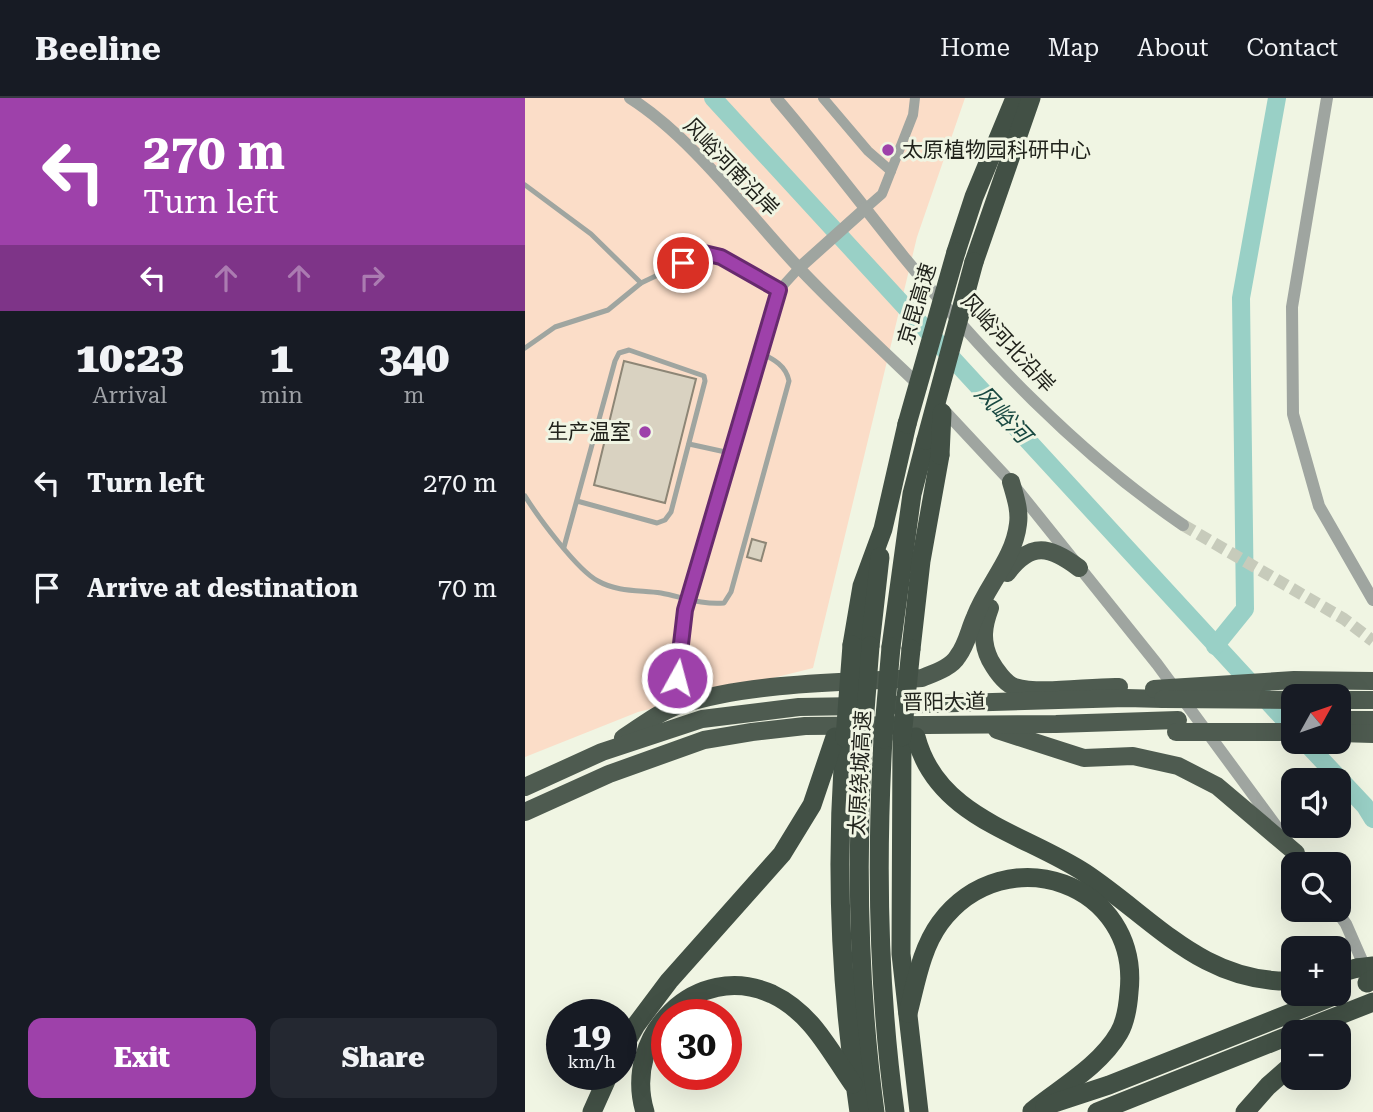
<!DOCTYPE html>
<html lang="en">
<head>
<meta charset="utf-8">
<style>
  body { margin:0; font-family:"Roboto Serif","Noto Sans SC",serif; background:#242831; color:#f1f3f6; height:100vh; display:flex; flex-direction:column; font-size:26px; white-space:nowrap }
  * { box-sizing:border-box; margin:0 }
  p { font-size:23px; color:#9ea1a6 }
  .icon { flex:none; width:38px; height:38px; fill:none; stroke:currentColor; stroke-width:2; stroke-linecap:round; stroke-linejoin:round }
  .map { position:relative; flex:1; overflow:hidden }
  .sheet { display:flex; flex-direction:column; background:#171b24; width:525px }
  .sheet>* { flex:none }
  .banner { background:#9e41aa; color:#fff; overflow:hidden }
  .needle { width:46px; rotate:50deg }
  .fabs { position:absolute; left:756px; top:586px; display:grid; gap:14px }
  .fabs a { display:grid; place-items:center; width:70px; height:70px; border-radius:14px; background:#171b24; box-shadow:0 7px 28px #0002; font-size:35px }
  .speed { position:absolute; left:21px; top:901px; display:flex; gap:14px; font-size:35px; font-weight:700; text-align:center }
  .speed>* { display:grid; place-content:center; width:91px; height:91px; border-radius:50%; background:#171b24; box-shadow:0 7px 28px #0002; line-height:1 }
  .speed small { font-size:18px; font-weight:400 }
  .speed .limit { border:10px solid #d22; background:#fff; color:#111 }
  .pin { position:absolute; display:grid; place-items:center; width:60px; height:60px; color:#fff; margin:-30px; border:4px solid #fff; border-radius:50%; box-shadow:0 2px 7px #0007 }
  .me { position:absolute; width:77px; margin:-38px; rotate:7deg; stroke-linejoin:round; filter:drop-shadow(0 0 5px #0008) }
  .turn { display:flex; align-items:center; gap:24px; height:147px; padding:0 28px; font-size:32px }
  .turn .icon { width:91px; height:91px; stroke-width:2.5 }
  .turn b { display:block; font-size:49px; line-height:60px }
  .lanes { display:flex; align-items:center; height:66px; padding:0 28px; background:#0003; justify-content:center; gap:35px; direction:ltr }
  .lanes .off { opacity:.35 }
  .eta { display:flex; justify-content:space-evenly; align-items:center; height:119px; text-align:center }
  .eta b { font-size:42px; font-weight:800; line-height:49px }
  .action { display:flex; gap:14px; margin-top:auto; padding:14px 28px }
  .action a { flex:1; height:80px; border-radius:14px; background:#9e41aa; color:#fff; font-size:28px; font-weight:800; line-height:80px; text-align:center }
  .action a+a { background:#242831; color:#f1f3f6 }
  ul { padding:0; list-style:none }
  li { display:flex; align-items:center; gap:21px; height:105px; padding:0 28px }
  li div { flex:1 }
  li b { display:block; font-size:26px }
  li em { font-style:normal }
  header { display:flex; align-items:center; gap:42px; box-sizing:border-box; height:98px; padding:0 35px; background:#171b24; border-bottom:2px solid #363941 }
  header strong { font-size:33px }
  nav { display:flex; gap:38px; margin-inline-start:auto; font-size:24px }
  main { display:flex; flex:1; min-height:0 }
  .map>svg:first-child { display:block }
  .green { fill:#fbddc8 }
  .lines { fill:none; stroke-linecap:round; stroke-linejoin:round }
  .river { stroke:#99d0c6; stroke-width:18 }
  .building { fill:#d9d2c1; stroke:#8d8676; stroke-width:2 }
  .tertiary-tunnel { stroke:#c7cbbb; stroke-width:12; stroke-dasharray:12 6; stroke-linecap:butt }
  .service { stroke:#9fa5a0; stroke-width:5 }
  .minor { stroke:#9fa5a0; stroke-width:10 }
  .tertiary { stroke:#9fa5a0; stroke-width:12 }
  .trunk { stroke:#4e5b50; stroke-width:18 }
  .motorway { stroke:#425045; stroke-width:19 }
  .trunk-bridge { stroke:#4e5b50; stroke-width:18 }
  .motorway-bridge { stroke:#425045; stroke-width:19 }
  .route-casing { stroke:#672a6e; stroke-width:18 }
  .route { stroke:#9e41aa; stroke-width:12 }
  .poi-dot { fill:#9e41aa; stroke:#f0f5e3; stroke-width:2.5 }
  .labels { text-anchor:middle; stroke-width:6; stroke-linejoin:round; paint-order:stroke }
  .poi-label { font-size:21px; fill:#21231c; stroke:#f0f5e3; text-anchor:start }
  .street-label { font-size:21px; fill:#21231c; stroke:#f0f5e3 }
  .water-label { font-size:23px; font-style:italic; fill:#184841; stroke:#f0f5e3 }
</style>
</head>
<body>
<header>
<strong>Beeline</strong>
<nav><a>Home</a><a>Map</a><a>About</a><a>Contact</a></nav>
</header>
<main>
<section class="sheet">
<div class="banner">
<div class="turn"><svg class="icon" aria-label="left" viewBox="0 0 24 24"><path d="M17 20v-9H6M10 6l-5 5 5 5"/></svg><div><b>270 m</b>Turn left</div></div>
<div class="lanes"><svg class="icon" aria-label="left" viewBox="0 0 24 24"><path d="M17 20v-9H6M10 6l-5 5 5 5"/></svg><svg class="icon off" aria-label="ahead" viewBox="0 0 24 24"><path d="M12 20V5M6 11l6-6 6 6"/></svg><svg class="icon off" aria-label="ahead" viewBox="0 0 24 24"><path d="M12 20V5M6 11l6-6 6 6"/></svg><svg class="icon off" aria-label="right" viewBox="0 0 24 24"><path d="M7 20v-9h11M14 6l5 5-5 5"/></svg></div>
</div>
<div class="eta">
<div><b>10:23</b><p>Arrival</p></div>
<div><b>1</b><p>min</p></div>
<div><b>340</b><p>m</p></div>
</div>
<ul>
<li><svg class="icon" aria-label="left" viewBox="0 0 24 24"><path d="M17 20v-9H6M10 6l-5 5 5 5"/></svg><div><b>Turn left</b></div><em>270 m</em></li>
<li><svg class="icon" aria-label="arrive" viewBox="0 0 24 24"><path d="M6 21V4h12l-3 4 3 4H6"/></svg><div><b>Arrive at destination</b></div><em>70 m</em></li>
</ul>
<div class="action"><a>Exit</a><a>Share</a></div>
</section>
<div class="map">
<svg width="848" height="1014" viewBox="0 0 848 1014">
  <rect width="100%" height="100%" fill="#f0f5e3"/>
  <path class="green" d="M0,0H440L392,139L288,570L113,614L0,659Z"/>
  <g class="lines">
    <g class="river">
      <path d="M188,0L768,631"/>
      <path d="M690,548L720,511L716,200L752,0"/>
      <path d="M780,644L840,708L848,721"/>
    </g>
  </g>
  <g class="building">
    <path d="M99,263L171,281L140,405L69,387Z"/>
    <path d="M227,441L241,445L236,463L222,459Z"/>
  </g>
  <g class="lines">
    <path class="tertiary-tunnel" d="M658,427L819,521L848,543"/>
    <g class="service">
      <path d="M0,87L66,136L116,185"/>
      <path d="M0,250L30,229L83,212L116,185L179,155L196,159L254,192"/>
      <path d="M164,346L205,355"/>
      <path d="M0,398C13,419 52,472 73,483C92,494 115,492 136,495C157,499 177,507 199,505L206,494L264,283C261,267 248,261 234,254"/>
      <path d="M39,449L90,263L94,255L104,252L179,278L180,283L146,414L140,422L132,425L52,403"/>
    </g>
    <g class="minor">
      <path d="M298,0L343,53L366,73"/>
      <path d="M341,110L357,96L388,17L390,0"/>
      <path d="M158,605L152,580L160,512L254,192L274,170"/>
    </g>
    <g class="tertiary">
      <path d="M105,0C168,40 223,116 274,170C313,211 355,250 396,289"/>
      <path d="M251,0C295,51 336,106 378,158C460,258 551,354 658,427"/>
      <path d="M802,0L767,209L768,316L794,408L848,502"/>
      <path d="M274,170L341,110"/>
      <path d="M416,309L486,384L632,566L779,766"/>
      <path d="M811,812L821,826L842,874"/>
    </g>
    <g class="trunk">
      <path d="M482,475C506,443 525,448 554,470"/>
      <path d="M465,510C458,529 456,543 465,562C470,571 480,586 490,589C515,597 566,588 594,589"/>
      <path d="M814,602H848"/>
      <path d="M366,607L601,600L638,601"/>
      <path d="M814,622H848"/>
      <path d="M472,632L559,660L608,658L653,668L692,688L771,755"/>
      <path d="M814,635L848,636"/>
      <path d="M98,640C117,628 136,612 158,606C227,584 324,584 397,580C409,575 426,570 433,558C442,546 444,532 450,519C462,487 489,461 493,426C495,412 490,398 486,384"/>
      <path d="M0,689L77,654L177,621L274,609L334,608"/>
      <path d="M0,714L84,676L179,642L227,634L280,628L531,626L653,622"/>
    </g>
    <g class="motorway">
      <path d="M431,154L449,99L490,0"/>
      <path d="M449,164L506,0"/>
      <path d="M327,547L337,488L358,431L382,326"/>
      <path d="M345,548L355,459"/>
      <path d="M366,549L387,396L401,342"/>
      <path d="M386,551L396,463L415,357"/>
      <path d="M338,639C331,764 333,890 350,1014"/>
      <path d="M377,639L376,856L394,1014"/>
      <path d="M391,639C412,720 499,735 560,775C629,821 678,886 768,883"/>
      <path d="M320,640C310,765 315,890 334,1014"/>
      <path d="M358,641C351,765 353,891 370,1014"/>
      <path d="M814,875L832,870"/>
      <path d="M383,915C391,885 396,851 415,825C481,737 616,786 604,894C603,908 601,923 594,935C575,968 535,990 507,1013"/>
      <path d="M772,934L848,904"/>
      <path d="M96,953L111,927L144,883L257,756L287,707L310,639"/>
      <path d="M520,1008L584,987L814,896"/>
      <path d="M67,1014L84,976"/>
      <path d="M120,1014C97,938 171,862 247,896C287,915 304,952 328,986"/>
      <path d="M572,1014L768,936"/>
      <path d="M720,1014L743,988L768,966"/>
    </g>
    <g class="trunk-bridge">
      <path d="M629,591L769,582L848,583"/>
      <path d="M638,601L768,602"/>
      <path d="M651,634H768"/>
    </g>
    <g class="motorway-bridge">
      <path d="M382,326L431,154"/>
      <path d="M401,342L449,164"/>
      <path d="M415,357L417,315"/>
      <path d="M338,639L345,548"/>
      <path d="M377,639L386,551"/>
      <path d="M320,640L327,547"/>
      <path d="M358,641L366,549"/>
      <path d="M832,870L848,868"/>
      <path d="M842,885L848,881"/>
    </g>
  </g>
  <g class="lines">
    <g class="route-casing">
      <path id="route" d="M152,580L160,512L254,192L196,159L179,155L158,165"/>
    </g>
    <use href="#route" class="route"/>
  </g>
  <g class="poi-dot">
    <circle cx="363" cy="52" r="7"/>
    <circle cx="120" cy="334" r="7"/>
  </g>
  <g class="labels">
    <g class="poi-label">
      <text x="377" y="59">太原植物园科研中心</text>
      <text x="106" y="341" text-anchor="end">生产温室</text>
    </g>
    <g class="street-label">
      <text transform="translate(206 69) rotate(46)" y="7">风峪河南沿岸</text>
      <text transform="translate(392 206) rotate(-73)" y="7">京昆高速</text>
      <text transform="translate(483 245) rotate(47)" y="7">风峪河北沿岸</text>
      <text transform="translate(419 604) rotate(-1)" y="7">晋阳大道</text>
      <text transform="translate(335 675) rotate(-87)" y="7">太原绕城高速</text>
    </g>
    <g class="water-label">
      <text transform="translate(478 316) rotate(47)" y="8">风峪河</text>
    </g>
  </g>
</svg>
<div class="fabs">
<a><svg class="needle" viewBox="-14 -14 28 28"><path d="M0-13l5 13h-10z" fill="#e53935"/><path d="M0 13l5-13h-10z" fill="#9ea1a6"/></svg></a>
<a><svg class="icon" aria-label="sound" viewBox="0 0 24 24"><path d="M4 9h4l5-4v14l-5-4H4zM17 9q2 3 0 6"/></svg></a>
<a><svg class="icon" aria-label="search" viewBox="0 0 24 24"><circle cx="10" cy="10" r="6"/><path d="M15 15l6 6"/></svg></a>
<a>+</a>
<a>−</a>
</div>
<div class="speed"><div>19<small>km/h</small></div><div class="limit">30</div></div>
<div class="pin" style="left:158px;top:165px;background:#d93025"><svg class="icon" aria-label="arrive" viewBox="0 0 24 24"><path d="M6 21V4h12l-3 4 3 4H6"/></svg></div>
<svg class="me" style="left:152px;top:580px" viewBox="-20 -20 40 40"><circle r="17" fill="#9e41aa" stroke="#fff" stroke-width="3"/><path d="M0-11L8 9 0 5-8 9z" fill="#fff"/></svg>
</div>
</main>
</body>
</html>
